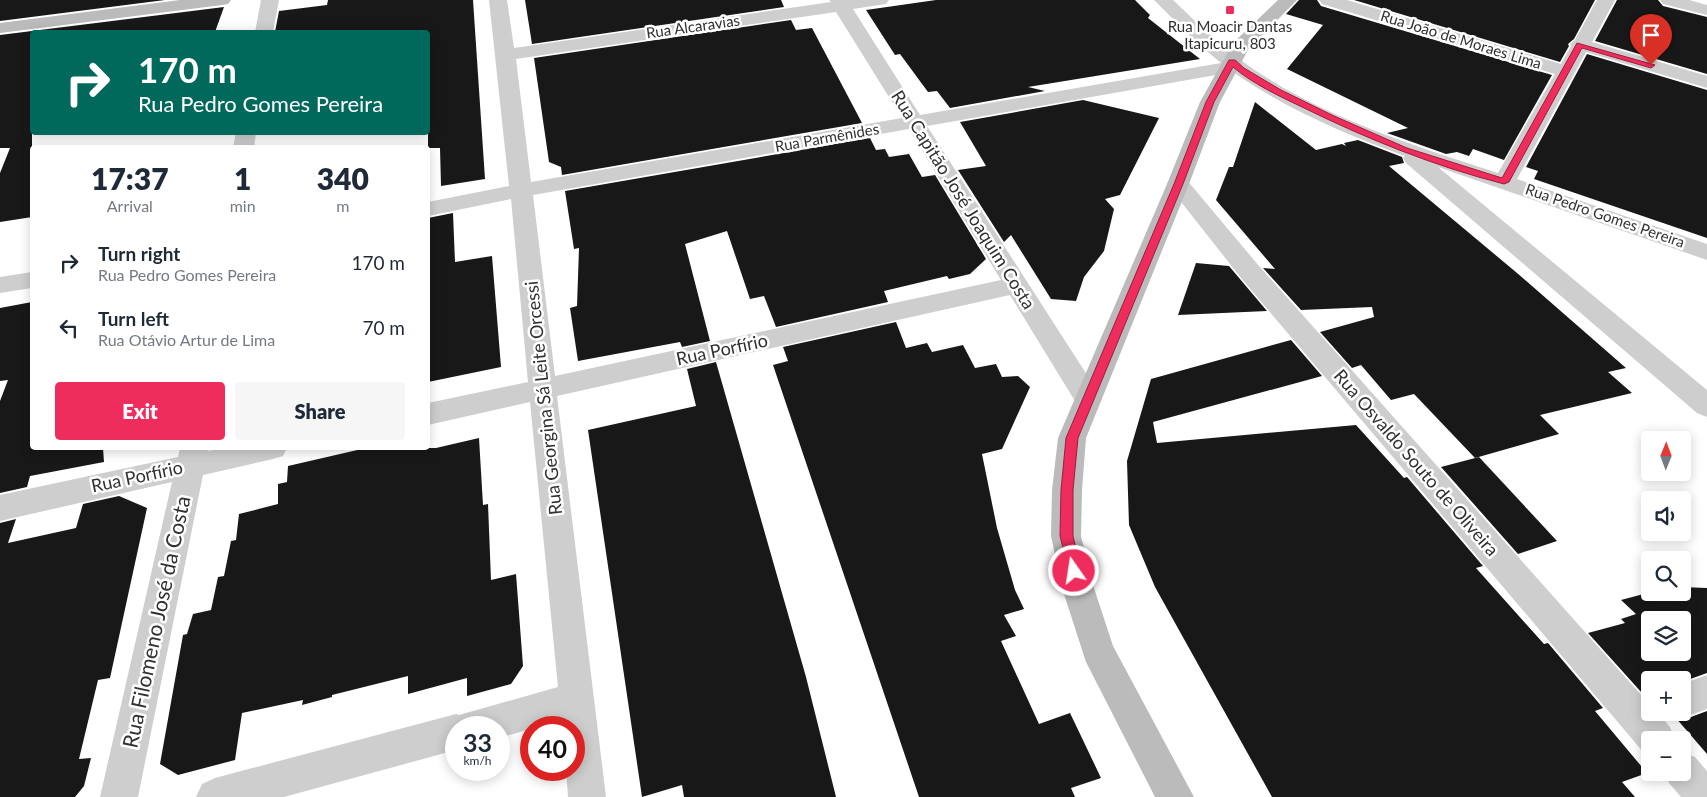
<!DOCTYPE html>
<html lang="en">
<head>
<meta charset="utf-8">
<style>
  body { margin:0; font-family:Lato,sans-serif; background:#f6f6f7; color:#1f2937; height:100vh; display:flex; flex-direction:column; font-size:19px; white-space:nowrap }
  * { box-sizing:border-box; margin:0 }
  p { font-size:16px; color:#747a83 }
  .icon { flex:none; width:28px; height:28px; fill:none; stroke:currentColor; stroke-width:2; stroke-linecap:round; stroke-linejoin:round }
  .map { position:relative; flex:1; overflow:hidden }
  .panel { position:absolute; left:30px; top:145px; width:400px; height:305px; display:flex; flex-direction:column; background:#fff; border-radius:5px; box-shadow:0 2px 12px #0003 }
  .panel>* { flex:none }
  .top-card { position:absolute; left:30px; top:30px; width:400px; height:105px; border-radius:5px; box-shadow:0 2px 12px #0003; background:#00695c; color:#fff; overflow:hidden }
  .needle { width:32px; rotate:1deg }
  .buttons { position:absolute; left:1641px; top:431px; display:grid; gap:10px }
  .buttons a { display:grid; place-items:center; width:50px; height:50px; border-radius:5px; background:#fff; box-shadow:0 2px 12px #0003; font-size:25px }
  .speed { position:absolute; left:445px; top:716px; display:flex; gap:10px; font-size:25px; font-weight:700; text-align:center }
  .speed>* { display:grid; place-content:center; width:65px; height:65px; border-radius:50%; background:#fff; box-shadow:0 2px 12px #0003; line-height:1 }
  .speed small { font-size:12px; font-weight:400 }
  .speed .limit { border:8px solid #d22; background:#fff; color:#111 }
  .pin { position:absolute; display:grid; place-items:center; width:42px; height:42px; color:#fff; margin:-51px -21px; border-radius:50% 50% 50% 0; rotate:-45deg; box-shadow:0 0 5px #0007 }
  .pin .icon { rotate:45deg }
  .me { position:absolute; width:55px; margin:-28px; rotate:347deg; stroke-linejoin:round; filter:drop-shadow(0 0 4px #0008) }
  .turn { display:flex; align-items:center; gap:18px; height:105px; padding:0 25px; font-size:22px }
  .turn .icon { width:65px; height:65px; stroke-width:2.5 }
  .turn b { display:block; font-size:35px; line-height:42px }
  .eta { display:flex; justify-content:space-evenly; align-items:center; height:85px; text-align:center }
  .eta b { font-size:30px; font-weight:800; line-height:35px }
  .primary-button { display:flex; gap:10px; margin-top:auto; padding:10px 25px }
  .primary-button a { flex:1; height:58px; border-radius:5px; background:#ee2d5d; color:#fff; font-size:20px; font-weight:800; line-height:58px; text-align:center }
  .primary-button a+a { background:#f6f6f7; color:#1f2937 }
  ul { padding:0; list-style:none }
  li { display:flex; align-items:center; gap:15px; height:65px; padding:0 25px }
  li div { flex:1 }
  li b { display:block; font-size:19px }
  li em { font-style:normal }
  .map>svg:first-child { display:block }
  .building { fill:#181818; fill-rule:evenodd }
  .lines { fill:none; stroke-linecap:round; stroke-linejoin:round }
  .street { fill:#cecece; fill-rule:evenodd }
  .secondary { fill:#bbb; fill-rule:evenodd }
  .route { fill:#ee2d5d; stroke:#9b1d3c }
  .poi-dot { fill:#ee2d5d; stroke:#fff; stroke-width:2 }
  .labels { text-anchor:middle; stroke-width:5; stroke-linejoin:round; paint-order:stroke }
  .far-street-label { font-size:15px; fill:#313131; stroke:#fff }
  .far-poi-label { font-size:15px; fill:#313131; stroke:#fff }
  .street-label { font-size:18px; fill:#313131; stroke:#fff }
  .near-street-label { font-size:21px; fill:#313131; stroke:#fff }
</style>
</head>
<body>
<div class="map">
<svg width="1707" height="797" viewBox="0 0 1707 797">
  <rect width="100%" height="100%" fill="#fff"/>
  <g class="building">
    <path d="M0,0H165L0,21Z"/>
    <path d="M328,0H473L485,179L441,186L440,148H428V32H275L279,11L327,5Z"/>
    <path d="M525,0H781L784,7L532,44Z"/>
    <path d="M936,0H1135L1150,15L1148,18L1200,59L1028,87L1045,91L950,108L937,91L928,92L900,54L895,55L866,10Z"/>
    <path d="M1299,0H1317L1321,6L1552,75L1504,160L1473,149L1469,156L1457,152L1446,154L1387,133L1408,128L1287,69L1323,25L1286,14Z"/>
    <path d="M1354,0H1595L1574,39L1568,44L1569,46L1560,62Z"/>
    <path d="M1617,0H1658L1663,6L1707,17V74L1595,41Z"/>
    <path d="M224,7L215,32H32V217L0,222V173L10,148H0V35Z"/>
    <path d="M791,20L796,30L812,28L862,123L562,175L561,167L549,162L534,58Z"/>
    <path d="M1587,54L1707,90V238L1534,179L1538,171L1526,167Z"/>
    <path d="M1083,100L1159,118L1120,195L1105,199L1114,209L1104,251L1084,277L1076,301L1051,299L1011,235L1004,242L958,170L986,166L960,122Z"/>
    <path d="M1255,102L1316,150L1342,144L1346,146L1344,143L1358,140L1402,157L1404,163L1389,166L1517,273L1626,368L1608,372L1632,393L1540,415L1559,434L1475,458L1414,394L1391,400L1361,365L1352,368L1320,332L1374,317L1372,307L1301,310L1263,268L1275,269L1216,200L1229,167H1233Z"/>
    <path d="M870,138L876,150L885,149L889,157L909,154L922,177L935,175L986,259L970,274L949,279L947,276L884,291L888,302L776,327L764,296L750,299L727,231L685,244L710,341L682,347L680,342L578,361L570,308L577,306L579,248L574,249L565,191Z"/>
    <path d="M453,213L455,262L492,256L501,367L428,382V218Z"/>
    <path d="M1196,263L1229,266L1267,311L1178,315Z"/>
    <path d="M32,302V448H103L104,462L30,476L27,487L0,493V401L8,380L0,381V308Z"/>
    <path d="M896,322L906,348L927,343L932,352L963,345L975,368L996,364L1002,377L1018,376L1030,387L1002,449L982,454L997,528L1015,590L1024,609L1004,615L1016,636L1001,641L1039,724L1070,713L1081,736L1101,778L1071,788L1075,797H919L773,365L788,361L783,347Z"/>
    <path d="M1291,340L1322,376L1153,422L1157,443L1356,425L1404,478L1407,477L1483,566L1476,568L1544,644L1548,643L1603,708L1595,711L1647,773L1622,782L1635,797H1272L1155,587L1129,525L1127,461L1151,379Z"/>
    <path d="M716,362L806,677L836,797H684L682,785L642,797L588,430L696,406L687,369Z"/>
    <path d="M479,438L483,505L488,504L491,580L516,574L523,666L511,684L467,696V678L408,694V676L332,695V697L302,705L303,700L242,713L235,760L178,775L160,764L183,635L187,634L193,614L211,610L218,577L224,576L231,541L236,540L239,514L278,504V484L287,482L288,466L366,448H436Z"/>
    <path d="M1479,457L1557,541L1518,554L1441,467Z"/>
    <path d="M119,496L147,508L110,678L98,680L79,759L91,758L84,786L75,797H0V523L16,519L8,543L76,528L83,504Z"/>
    <path d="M1682,587L1707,588V673L1682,682V680H1650V690L1642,693L1588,633L1625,623L1621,619L1636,614L1621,600L1651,592H1682ZM1650,620H1682V652H1650Z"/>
    <path d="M1707,711V754L1675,717L1683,720Z"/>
  </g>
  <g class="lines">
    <g class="street">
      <path d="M261,0H279L273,32H255Z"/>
      <path d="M489,0H507L514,48L831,2L829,0H889L886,4L853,9L920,115L1221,63L1195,41L1154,0H1173C1194,20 1215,41 1238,58C1314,115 1409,144 1498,173L1555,74L1322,4L1319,0H1347L1561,64L1571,46L1570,44L1575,40L1597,0H1615L1592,42L1707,76V88L1586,52L1517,179L1707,244V260L1438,167L1707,390V417L1697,413L1406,163L1403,158L1405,156C1345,134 1286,109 1233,72L927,126L1098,392L1102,399L1098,406L1088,409L1078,406L1010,295L557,396L606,797H568L566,770H574V728H562L561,720L499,738V728H456V750L284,797H196L202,784L215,778L456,714L459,715L558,687L530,402L428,425V403L528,382L511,199L428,216V202L509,186ZM836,12L902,118L531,182L516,59ZM909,129L1001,280L555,376L533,195Z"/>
      <path d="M1660,0H1689L1707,5V15L1663,4Z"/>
      <path d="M236,132H256L254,148H233Z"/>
      <path d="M1178,177L1186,179L1259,266L1650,705V712H1657L1670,727L1675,740H1650V755L1644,753L1241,278L1167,184L1170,179Z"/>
      <path d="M32,272V288L0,293V277Z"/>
      <path d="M180,448H208V451L223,448H287L283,456L273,459L203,475L138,797H100L172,482L0,521V495L178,457Z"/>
      <path d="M1707,675V709L1682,718L1670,713L1682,712V684Z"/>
      <path d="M1682,752L1695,757L1707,771V797H1681L1669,783L1665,772H1682Z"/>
    </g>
    <g class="secondary">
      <path d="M180,0H231L228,4L222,5L0,33V23Z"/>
      <path d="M1278,0H1297L1248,50L1220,102L1189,184L1086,438L1082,490L1081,536L1094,588L1113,646L1194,797H1155L1086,662L1062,588L1051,536L1052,490L1058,438L1167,184L1200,102L1233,43Z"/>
    </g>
  </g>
  <path class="route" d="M1577,43L1655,65L1651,68L1582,48L1509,182L1504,184C1434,166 1367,139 1302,107C1279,96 1253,84 1233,67L1214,102L1183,184L1078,438L1073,490V536L1081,571L1079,575L1074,577L1070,575L1060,536L1061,490L1066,438L1174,184L1206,102L1229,60H1235L1244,68L1281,90L1334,116L1407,148L1502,178Z"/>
  <rect class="poi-dot" x="1225" y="5" width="10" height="10" rx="2.5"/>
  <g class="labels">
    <g class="far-street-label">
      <text transform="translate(693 27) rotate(-8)" y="5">Rua Alcaravias</text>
      <text transform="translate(1461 40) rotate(17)" y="5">Rua João de Moraes Lima</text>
      <text transform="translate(827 138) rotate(-10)" y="5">Rua Parmênides</text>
      <text transform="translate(1605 216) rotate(19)" y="5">Rua Pedro Gomes Pereira</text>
    </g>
    <g class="far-poi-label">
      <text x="1230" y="32">Rua Moacir Dantas<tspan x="1230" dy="17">Itapicuru, 803</tspan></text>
    </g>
    <g class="street-label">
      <text transform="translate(963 200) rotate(58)" y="6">Rua Capitão José Joaquim Costa</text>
      <text transform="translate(722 350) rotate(-12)" y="6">Rua Porfírio</text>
      <text transform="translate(544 398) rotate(-96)" y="6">Rua Georgina Sá Leite Orcessi</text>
      <text transform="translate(1416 463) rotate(49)" y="6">Rua Osvaldo Souto de Oliveira</text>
      <text transform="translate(137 477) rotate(-12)" y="6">Rua Porfírio</text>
    </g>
    <g class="near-street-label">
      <text transform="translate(157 622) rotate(-78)" y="7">Rua Filomeno José da Costa</text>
    </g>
  </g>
</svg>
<div class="buttons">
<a><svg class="needle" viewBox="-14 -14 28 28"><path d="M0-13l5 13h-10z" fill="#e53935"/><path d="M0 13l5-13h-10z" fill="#747a83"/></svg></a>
<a><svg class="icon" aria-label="sound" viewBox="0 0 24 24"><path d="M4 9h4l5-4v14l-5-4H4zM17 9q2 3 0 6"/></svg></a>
<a><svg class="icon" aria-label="search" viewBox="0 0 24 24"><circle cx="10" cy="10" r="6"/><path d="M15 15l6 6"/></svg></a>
<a><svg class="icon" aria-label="layers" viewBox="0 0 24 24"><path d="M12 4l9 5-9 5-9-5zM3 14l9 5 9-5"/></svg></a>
<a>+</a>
<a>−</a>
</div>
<div class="speed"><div>33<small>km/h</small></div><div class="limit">40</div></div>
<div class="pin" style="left:1651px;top:65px;background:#d93025"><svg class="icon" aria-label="arrive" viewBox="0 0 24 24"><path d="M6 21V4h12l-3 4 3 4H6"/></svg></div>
<svg class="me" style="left:1074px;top:571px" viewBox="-20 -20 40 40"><circle r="17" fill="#ee2d5d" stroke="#fff" stroke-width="3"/><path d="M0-11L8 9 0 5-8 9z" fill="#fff"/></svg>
<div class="top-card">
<div class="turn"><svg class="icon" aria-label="right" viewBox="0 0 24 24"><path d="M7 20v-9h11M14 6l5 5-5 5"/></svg><div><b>170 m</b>Rua Pedro Gomes Pereira</div></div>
</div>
<section class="panel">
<div class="eta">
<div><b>17:37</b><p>Arrival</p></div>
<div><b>1</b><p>min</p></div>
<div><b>340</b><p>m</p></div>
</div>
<ul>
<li><svg class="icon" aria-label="right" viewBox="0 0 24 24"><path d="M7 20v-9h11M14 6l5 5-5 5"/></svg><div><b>Turn right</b><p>Rua Pedro Gomes Pereira</p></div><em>170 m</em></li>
<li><svg class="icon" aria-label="left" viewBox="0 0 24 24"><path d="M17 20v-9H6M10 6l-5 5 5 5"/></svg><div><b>Turn left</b><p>Rua Otávio Artur de Lima</p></div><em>70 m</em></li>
</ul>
<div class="primary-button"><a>Exit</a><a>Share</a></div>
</section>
</div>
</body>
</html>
